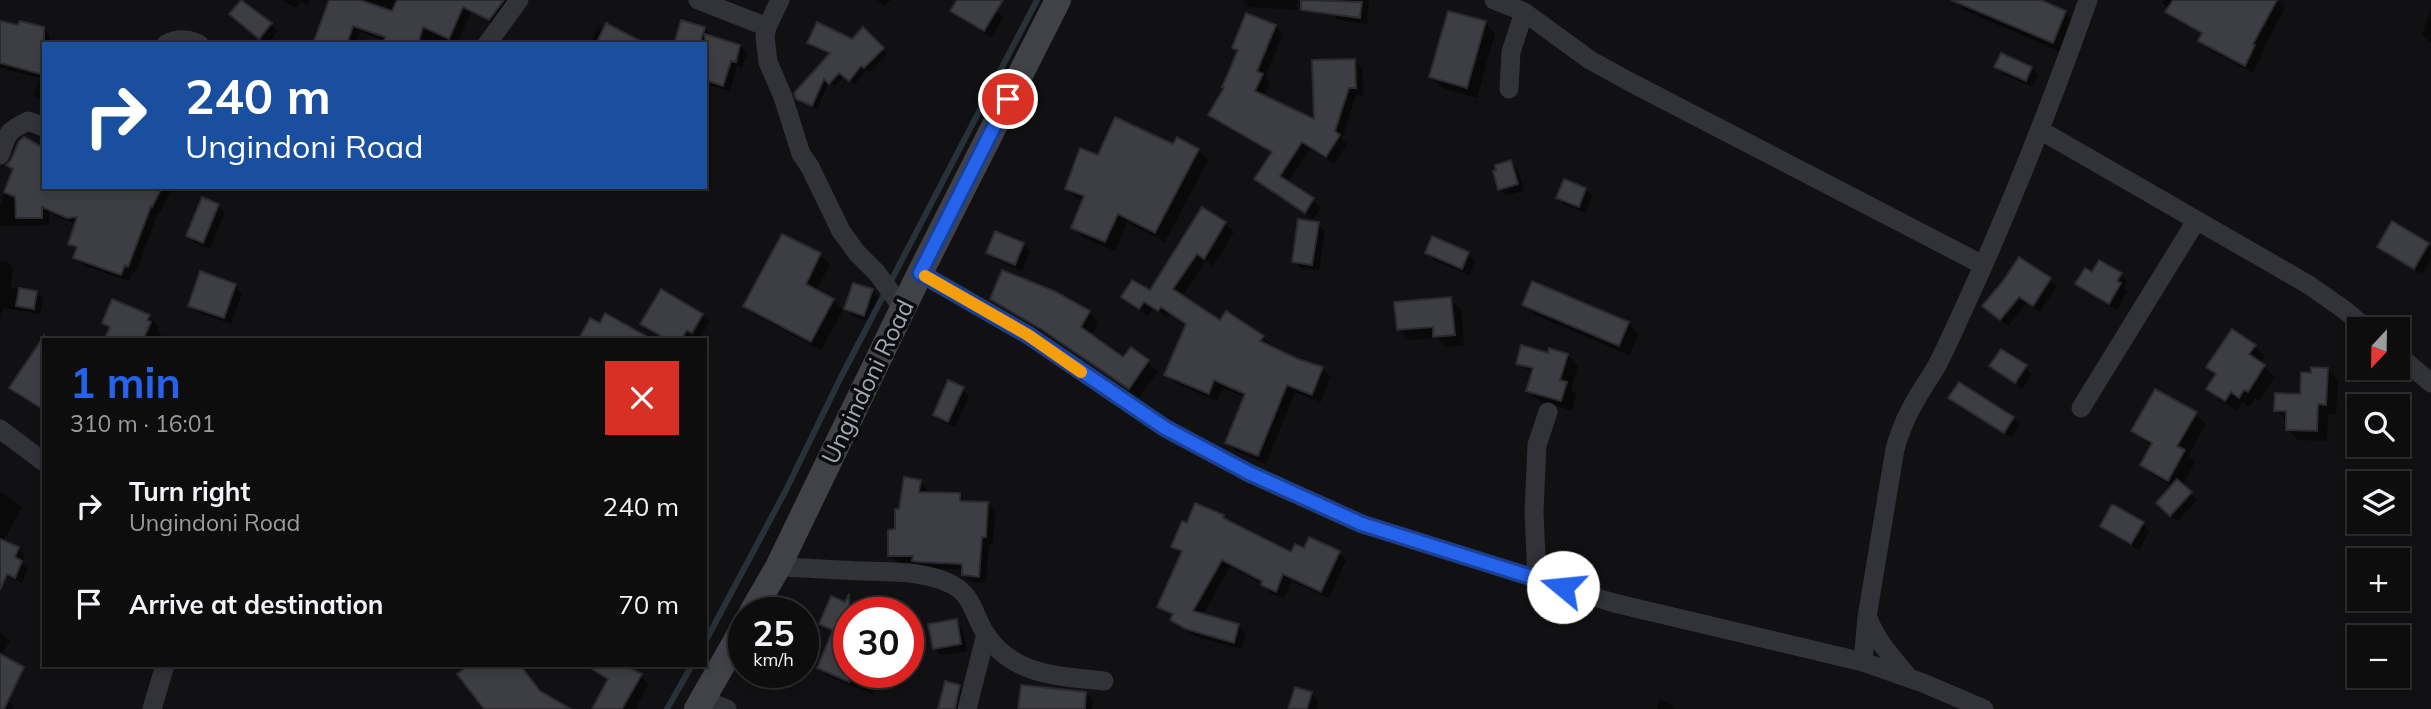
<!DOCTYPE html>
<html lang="en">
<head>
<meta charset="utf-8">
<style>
  body { margin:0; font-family:Mulish,sans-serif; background:#1b1b1c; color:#f1f3f6; height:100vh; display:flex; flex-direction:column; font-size:26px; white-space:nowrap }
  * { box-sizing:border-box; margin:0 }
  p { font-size:23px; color:#9a9c9e }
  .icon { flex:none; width:38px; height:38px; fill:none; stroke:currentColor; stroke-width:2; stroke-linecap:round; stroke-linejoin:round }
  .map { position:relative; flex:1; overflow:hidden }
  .sheet { position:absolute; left:42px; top:338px; width:665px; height:329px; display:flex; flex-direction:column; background:#0d0d0e; border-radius:0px; box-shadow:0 4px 10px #0003,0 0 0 2px #2d2d2e }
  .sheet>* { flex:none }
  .top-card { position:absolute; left:42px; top:42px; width:665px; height:147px; border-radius:0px; box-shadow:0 4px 10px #0003,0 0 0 2px #2d2d2e; background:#1a4fa0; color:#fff; overflow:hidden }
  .needle { width:46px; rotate:202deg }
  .controls { position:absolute; left:2347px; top:317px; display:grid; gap:14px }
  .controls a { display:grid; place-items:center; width:63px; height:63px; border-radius:0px; background:#0d0d0e; box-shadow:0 4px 10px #0003,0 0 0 2px #2d2d2e; font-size:35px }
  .speed { position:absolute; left:728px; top:597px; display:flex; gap:14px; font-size:35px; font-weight:700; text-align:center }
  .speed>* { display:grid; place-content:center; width:91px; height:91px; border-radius:50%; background:#0d0d0e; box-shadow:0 4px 10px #0003,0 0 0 2px #2d2d2e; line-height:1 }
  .speed small { font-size:18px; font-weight:400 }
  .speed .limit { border:10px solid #d22; background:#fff; color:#111 }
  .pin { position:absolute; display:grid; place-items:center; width:60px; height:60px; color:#fff; margin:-30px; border:4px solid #fff; border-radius:50%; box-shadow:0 2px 7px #0007 }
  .me { position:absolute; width:77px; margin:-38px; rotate:287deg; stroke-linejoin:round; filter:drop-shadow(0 0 5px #0008) }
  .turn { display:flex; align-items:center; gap:24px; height:147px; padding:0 28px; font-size:32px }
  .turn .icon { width:91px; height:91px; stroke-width:2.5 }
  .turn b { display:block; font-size:49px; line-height:60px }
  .round { display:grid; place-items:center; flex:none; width:74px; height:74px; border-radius:0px; background:#1b1b1c }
  .headline { display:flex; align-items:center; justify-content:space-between; height:119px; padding:0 28px }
  h1 { font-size:42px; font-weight:700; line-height:52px; color:#2563eb }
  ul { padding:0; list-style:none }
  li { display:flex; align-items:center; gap:21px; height:98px; padding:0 28px }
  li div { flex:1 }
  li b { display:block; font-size:26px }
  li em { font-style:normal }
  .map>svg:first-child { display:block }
  .shadow { fill:#0007 }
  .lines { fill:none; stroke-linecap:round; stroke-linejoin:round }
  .stream { stroke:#273137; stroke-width:6 }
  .building { fill:#3d3e43; stroke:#2b2b2f; stroke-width:2 }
  .minor { stroke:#323338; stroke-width:19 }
  .secondary { stroke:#404248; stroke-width:26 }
  .route-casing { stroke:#184099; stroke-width:18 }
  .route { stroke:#2563eb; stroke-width:12 }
  .slow { stroke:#f59e0b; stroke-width:12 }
  .labels { text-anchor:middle; stroke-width:7; stroke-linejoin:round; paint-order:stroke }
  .street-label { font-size:24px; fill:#a1a8b5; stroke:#0c0c0e }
</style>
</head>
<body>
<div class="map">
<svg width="2431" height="709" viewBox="0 0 2431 709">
  <rect width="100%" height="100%" fill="#111113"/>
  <g class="shadow">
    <path d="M282,0H310L307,5L300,1L297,8Z"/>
    <path d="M331,0H511L497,26L471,12L457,44H385L386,41L360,32L356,44H315Z"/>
    <path d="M877,0H892L883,6Z"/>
    <path d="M959,0H981L1004,17L991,37L960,17L953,10Z"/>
    <path d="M1243,0H1297V10L1250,7Z"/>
    <path d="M1329,0H1369L1367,24L1338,20L1331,13Z"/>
    <path d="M1953,0H2037L2065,12L2076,23L2063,53L1964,10Z"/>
    <path d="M2164,0H2277L2285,8L2261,53L2262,55L2253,73L2208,49L2200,41L2203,35L2176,20L2167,11L2169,9L2162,3Z"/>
    <path d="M242,1L278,31L268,44L238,21Z"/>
    <path d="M2431,8V43L2422,35Z"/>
    <path d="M0,23L44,29L50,36L48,44H44V103L34,95L40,78L0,68Z"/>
    <path d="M1485,23L1495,34L1477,98L1442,88L1431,77Z"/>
    <path d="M1275,26L1283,34L1265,77L1270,83L1263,97L1316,122L1354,60L1362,68L1363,95H1356L1342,139L1347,144L1334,164L1310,149L1287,183L1321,207L1313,219L1264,186L1256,178L1273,154L1218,122L1210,115L1226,88L1239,52L1234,47Z"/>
    <path d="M598,27L604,32L635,43L590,44Z"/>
    <path d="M704,28L711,35L710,38L740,46L747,53L742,68L737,66L730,91L709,85L705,82V44H676Z"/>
    <path d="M863,30L887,54L869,72L867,69L855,84L845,76L835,87L829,82L817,109L803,103L798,98L831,55L814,48L809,43L852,41Z"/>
    <path d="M1997,67L2031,68L2038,75L2033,87L2003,74Z"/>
    <path d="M1174,147L1198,150L1208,160L1165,242L1127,222L1115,251L1082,237L1073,228L1084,201L1077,198L1067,189L1099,157Z"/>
    <path d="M1511,162L1518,169L1524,191L1506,196L1499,189Z"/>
    <path d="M8,165L44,187H173L160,213H158L136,273L133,272L129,281L83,265L75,257L77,251L70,244L77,225L49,213V225L2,226L0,223V206L14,171Z"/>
    <path d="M1585,189L1592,196L1586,213L1565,205L1558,198Z"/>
    <path d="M218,205L225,212L210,249L195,243L188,236Z"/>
    <path d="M1202,209L1225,223L1234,232L1213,266L1206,261L1182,297L1220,323L1263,337L1271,345L1269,348L1297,360L1322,368L1330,377L1321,402L1295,392L1266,464L1236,451L1227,443L1246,398L1223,388L1217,401L1175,383L1166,375L1187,326L1170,314L1167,318L1153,309L1148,316L1123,297L1151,292Z"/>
    <path d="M1318,224L1325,231L1319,271L1301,268L1294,261Z"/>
    <path d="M2392,224L2431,247V258L2422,274L2386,253L2379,247Z"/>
    <path d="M1433,239L1468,254L1475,261L1469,275L1434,260L1427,253Z"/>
    <path d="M1023,244L1030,251L1022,271L995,259L988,252Z"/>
    <path d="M820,254L830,264L816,291L833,300L843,310L821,350L755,315L745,306Z"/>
    <path d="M2019,259L2057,286L2040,312L2027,303L2008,326L1991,312L2004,283Z"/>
    <path d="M0,261L7,262L13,268L11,288L36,292L43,299L40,314L3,308L0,316Z"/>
    <path d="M2093,274H2120L2127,281L2124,288L2127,292L2117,310L2084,291L2077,284Z"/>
    <path d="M235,286L242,293L231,324L197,312L190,305Z"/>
    <path d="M872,290L879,297L871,322L853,316L846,309Z"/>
    <path d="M992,299L1089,312L1098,322L1091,336L1124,360L1131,350L1158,371L1139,397L1056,340L1002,308Z"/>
    <path d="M1450,299L1461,310L1464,345L1446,347L1437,338L1409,340L1399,329Z"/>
    <path d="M1524,304L1628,323L1639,334L1629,355L1535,315Z"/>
    <path d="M702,315L709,322L700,339L694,336L692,340H665L649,331L642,324Z"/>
    <path d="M149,316L159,327L158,331L161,334L158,340H106L111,329L104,323Z"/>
    <path d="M2254,346L2265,356L2260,364L2275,377L2259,401L2255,399L2250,407L2242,402L2237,411L2219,399L2209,389L2217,376L2209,367Z"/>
    <path d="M1549,355H1567L1578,366L1571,389L1576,394L1572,411L1539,401L1528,391L1533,375L1518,363Z"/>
    <path d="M44,356V411L19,396L11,388Z"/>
    <path d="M1992,366L2025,367L2032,374L2022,389Z"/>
    <path d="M2327,369L2338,380L2336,415L2328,414L2327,441L2298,440L2287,429L2288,422L2276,410L2301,396L2312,375Z"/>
    <path d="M962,389L969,396L955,427L942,422L935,415Z"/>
    <path d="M1951,398L2013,418L2020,425L2012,438L1958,405Z"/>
    <path d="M2195,414L2206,424L2188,456L2195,462L2182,486L2197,500L2178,521L2158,503L2173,487L2153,475L2142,464L2152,447L2133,431Z"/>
    <path d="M920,482L927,489V494L960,495L967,503H987L995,511L993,544H989L986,583L971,582L963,575L964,570L922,568L917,563H897L890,555L900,511Z"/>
    <path d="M0,492L22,507L3,542L18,548L25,555L22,563L28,569L22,583L0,573Z"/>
    <path d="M1196,506L1223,517L1231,524L1292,555L1305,550L1339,552L1346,560L1329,598L1291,581L1284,598L1270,593L1263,584L1230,567L1202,616L1238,626L1246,634L1241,649L1197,637L1180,627L1172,619L1173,617L1159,607L1181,554L1173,546L1188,525Z"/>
    <path d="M2143,524L2149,531L2139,550L2109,533L2102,526Z"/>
    <path d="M832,598L865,612H849V672H874L879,677L872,694L826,675L819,668L834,633L822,624Z"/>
    <path d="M956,621L963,628L967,651L941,655L934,648Z"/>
    <path d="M0,632L10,641L0,658Z"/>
    <path d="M581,665H621L641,676L649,684L635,709H594L609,681Z"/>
    <path d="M959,687L966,694L963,709H940Z"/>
    <path d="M1296,689L1312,694L1319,701L1316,709H1289Z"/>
    <path d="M1086,693L1093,700L1092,709H1020Z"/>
    <path d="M0,697L11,703L14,706L13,709H0Z"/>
    <path d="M1660,700L1672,705L1675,709H1657Z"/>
  </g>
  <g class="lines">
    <g class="stream">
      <path d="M705,642L786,490L840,379L1037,0"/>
      <path d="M667,709L692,665"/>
    </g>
  </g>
  <g class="building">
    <path d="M241,0L272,23L259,39L229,14Z"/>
    <path d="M329,0H360L392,11L397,0H504L489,20L463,7L449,39L423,27L418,44H383L385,37L353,26L347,44H313Z"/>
    <path d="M957,0H1003L984,31L950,11Z"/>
    <path d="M1301,0L1362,2L1360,18L1301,10Z"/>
    <path d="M1951,0H2041L2066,11L2053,43Z"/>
    <path d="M2173,0H2277L2253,44L2255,45L2245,66L2198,41L2202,33L2165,12Z"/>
    <path d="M1448,11L1486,21L1467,88L1429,77Z"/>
    <path d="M1246,13L1276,25L1257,71L1263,74L1255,91L1314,119L1312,60L1355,59L1356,88H1349L1335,131L1340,135L1326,157L1302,142L1280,176L1314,198L1305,213L1254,179L1272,152L1208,115L1224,88L1222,87L1238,50L1232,48Z"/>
    <path d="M681,20L705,27L700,44H674Z"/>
    <path d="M0,21L18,25L20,21L44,27V75L0,63Z"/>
    <path d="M817,22L852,39L863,27L884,48L864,68L861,66L849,81L839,73L829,84L824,79L812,106L796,99L794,93L830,53L807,43Z"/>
    <path d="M606,23L646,44H596Z"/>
    <path d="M705,34L740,45L736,62L731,61L723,86L705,80Z"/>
    <path d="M2001,53L2032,67L2026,81L1994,67Z"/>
    <path d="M1115,117L1173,144L1177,137L1199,149L1155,233L1118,214L1105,242L1071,228L1084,196L1065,189L1080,148L1098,155Z"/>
    <path d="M24,137L44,148V187H162L152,207L151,206L128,267L125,265L121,275L73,258L77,247L68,244L77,217L67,218L42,207V218H16L15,197L4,192L13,169L6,165L11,160L19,141Z"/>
    <path d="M1511,160L1518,184L1498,190L1493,171L1496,170L1495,165Z"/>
    <path d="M1564,179L1586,188L1579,207L1556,198Z"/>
    <path d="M202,197L219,204L203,243L186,236Z"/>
    <path d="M1202,207L1226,222L1204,259L1197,254L1173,289L1220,320L1226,311L1264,336L1260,341L1298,359L1323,367L1312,395L1287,385L1258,456L1225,443L1245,394L1214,380L1209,394L1164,375L1186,324L1161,307L1158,311L1144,302L1139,309L1121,297L1132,280L1150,290Z"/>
    <path d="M1298,219L1319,222L1312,265L1292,262Z"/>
    <path d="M2392,221L2429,243L2414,269L2377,247Z"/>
    <path d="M995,231L1024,243L1015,265L986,253Z"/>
    <path d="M782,234L821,253L806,284L834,299L811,342L743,306Z"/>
    <path d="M1432,236L1469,252L1462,269L1425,253Z"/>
    <path d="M2019,257L2051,278L2033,306L2019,297L2000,320L1982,306L2003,281Z"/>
    <path d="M2099,260L2122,273L2117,281L2121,283L2109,304L2075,284L2085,268L2092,272Z"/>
    <path d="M1002,270L1054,291L1090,311L1081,327L1123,357L1131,347L1149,360L1129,389L1044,331L990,299Z"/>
    <path d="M200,271L236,284L224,318L188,306Z"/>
    <path d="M1532,281L1629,322L1619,346L1522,305Z"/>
    <path d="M853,283L873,289L864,316L844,309Z"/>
    <path d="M19,288L37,291L34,309L16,306Z"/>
    <path d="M661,289L703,314L692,333L687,330L681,340H668L640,324Z"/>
    <path d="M1451,297L1455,335L1433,337V327L1397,330L1394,302Z"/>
    <path d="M112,299L150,315L147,320L151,322L143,340H104L110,327L102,323Z"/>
    <path d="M605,313L653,340H578L590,318L600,323Z"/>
    <path d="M2232,329L2256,345L2249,354L2265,365L2248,392L2244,390L2239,398L2231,392L2225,401L2206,389L2216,374L2206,367Z"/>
    <path d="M44,336V410L9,388Z"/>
    <path d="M1521,345L1548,353L1549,348L1568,354L1560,380L1567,382L1561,401L1526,391L1533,368L1516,364Z"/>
    <path d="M2001,349L2027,365L2015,383L1989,366Z"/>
    <path d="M2311,367L2328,368L2326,405L2318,404L2317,431L2286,430V411H2274L2275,393L2300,394L2301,372L2311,373Z"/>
    <path d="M948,380L964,387L948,422L933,415Z"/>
    <path d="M1959,382L2014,417L2004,433L1948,398Z"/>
    <path d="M2155,389L2197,412L2177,446L2185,450L2168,481L2140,465L2152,443L2131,431Z"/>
    <path d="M904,477L921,480L919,492L960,493V501L988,502L986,537H982L979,577L962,575V564L921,562L912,561L913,556H888V530L895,529V509H899Z"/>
    <path d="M2177,479L2192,492L2170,516L2156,503Z"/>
    <path d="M1195,503L1224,515L1223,518L1291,552L1295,544L1304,548L1309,537L1340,551L1321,592L1283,574L1276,592L1261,585L1262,581L1222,560L1193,611L1239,624L1234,643L1186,629L1170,620L1173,614L1157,607L1182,551L1171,547L1182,521L1187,523Z"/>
    <path d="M2112,504L2144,522L2131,544L2100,526Z"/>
    <path d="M0,539L19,547L15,557L22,561L15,578L7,574L0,590Z"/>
    <path d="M849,594V682L817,668L833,630L819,624L831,596L845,602Z"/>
    <path d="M957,619L961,644L933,649L928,624Z"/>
    <path d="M0,654L24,667L4,709H0Z"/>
    <path d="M469,665H520L540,691L571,709H484L457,674Z"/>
    <path d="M585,665H624L642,674L622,709H592L608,679Z"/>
    <path d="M945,681L960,685L955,709H938Z"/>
    <path d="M1021,685L1086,692L1085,709H1018Z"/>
    <path d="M1295,687L1312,692L1307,709H1288Z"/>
  </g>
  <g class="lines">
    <g class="minor">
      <path d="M698,0L767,27"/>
      <path d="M780,0L767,27L765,37L768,62L783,97L801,154L810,167L841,231L857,253L877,273L903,309"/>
      <path d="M1494,0L1524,12L1590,60L1630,82L1983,265"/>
      <path d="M166,44C177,38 187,38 199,44"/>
      <path d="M487,44L519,0"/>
      <path d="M1509,89L1511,52L1524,12"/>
      <path d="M2040,130L2309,285L2346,311L2367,329"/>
      <path d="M0,155C8,133 6,132 28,121L44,127"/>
      <path d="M920,273L1028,335L1165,428L1249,473L1362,524L1614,603L1863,662L1923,683L1984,709"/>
      <path d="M2398,355L2431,383"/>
      <path d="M2081,408L2196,221"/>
      <path d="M0,429L44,462"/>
      <path d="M778,567C807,568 835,570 864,571C894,572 926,571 953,585C973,596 974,616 985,633C1012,676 1059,676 1104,681"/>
      <path d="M1537,579L1534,512L1537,445L1548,412"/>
      <path d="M1868,618C1877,642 1893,658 1909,678"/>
      <path d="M1863,662L1867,617L1895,449C1905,414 1916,399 1935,369C1946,349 1955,327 1965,306C2011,206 2051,104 2088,0"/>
      <path d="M702,700L727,709"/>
      <path d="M152,709L165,665"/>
      <path d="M967,709L986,634"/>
    </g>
    <g class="secondary">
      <path d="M752,612L778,567L920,273L1058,0"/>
      <path d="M697,709L744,627"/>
    </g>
  </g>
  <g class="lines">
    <g class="route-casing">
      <path id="route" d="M1008,99L920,273L1028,335L1165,428L1249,473L1362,524L1563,587"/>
    </g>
    <use href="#route" class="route"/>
    <path class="slow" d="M925,276L1028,335L1081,372"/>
  </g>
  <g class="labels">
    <g class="street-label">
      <text transform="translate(868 382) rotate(-64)" y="8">Ungindoni Road</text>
    </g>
  </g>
</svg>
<div class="controls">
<a><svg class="needle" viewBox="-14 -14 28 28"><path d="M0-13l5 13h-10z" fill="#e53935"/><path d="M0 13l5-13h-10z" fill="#9a9c9e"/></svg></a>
<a><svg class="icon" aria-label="search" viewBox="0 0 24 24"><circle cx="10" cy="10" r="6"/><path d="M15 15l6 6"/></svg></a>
<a><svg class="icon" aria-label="layers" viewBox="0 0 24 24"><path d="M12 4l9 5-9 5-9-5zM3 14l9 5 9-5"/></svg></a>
<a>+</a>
<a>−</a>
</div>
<div class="speed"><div>25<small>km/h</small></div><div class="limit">30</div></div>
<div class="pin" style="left:1008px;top:99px;background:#d93025"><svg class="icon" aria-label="arrive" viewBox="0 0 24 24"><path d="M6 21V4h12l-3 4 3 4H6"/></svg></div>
<svg class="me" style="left:1563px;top:587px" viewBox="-20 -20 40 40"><circle r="19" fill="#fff"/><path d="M0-13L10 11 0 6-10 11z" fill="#2563eb"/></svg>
<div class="top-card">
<div class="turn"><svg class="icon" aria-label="right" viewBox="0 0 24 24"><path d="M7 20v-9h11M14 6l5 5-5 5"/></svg><div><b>240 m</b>Ungindoni Road</div></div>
</div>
<section class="sheet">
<div class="headline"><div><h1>1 min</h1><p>310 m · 16:01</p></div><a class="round" style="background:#d93025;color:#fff"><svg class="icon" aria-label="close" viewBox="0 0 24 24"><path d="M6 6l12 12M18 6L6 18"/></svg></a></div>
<ul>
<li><svg class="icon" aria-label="right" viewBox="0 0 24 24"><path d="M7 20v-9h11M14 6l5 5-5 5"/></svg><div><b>Turn right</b><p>Ungindoni Road</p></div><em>240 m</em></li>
<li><svg class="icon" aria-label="arrive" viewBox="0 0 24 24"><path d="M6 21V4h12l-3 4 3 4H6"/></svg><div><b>Arrive at destination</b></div><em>70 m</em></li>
</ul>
</section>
</div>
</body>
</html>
